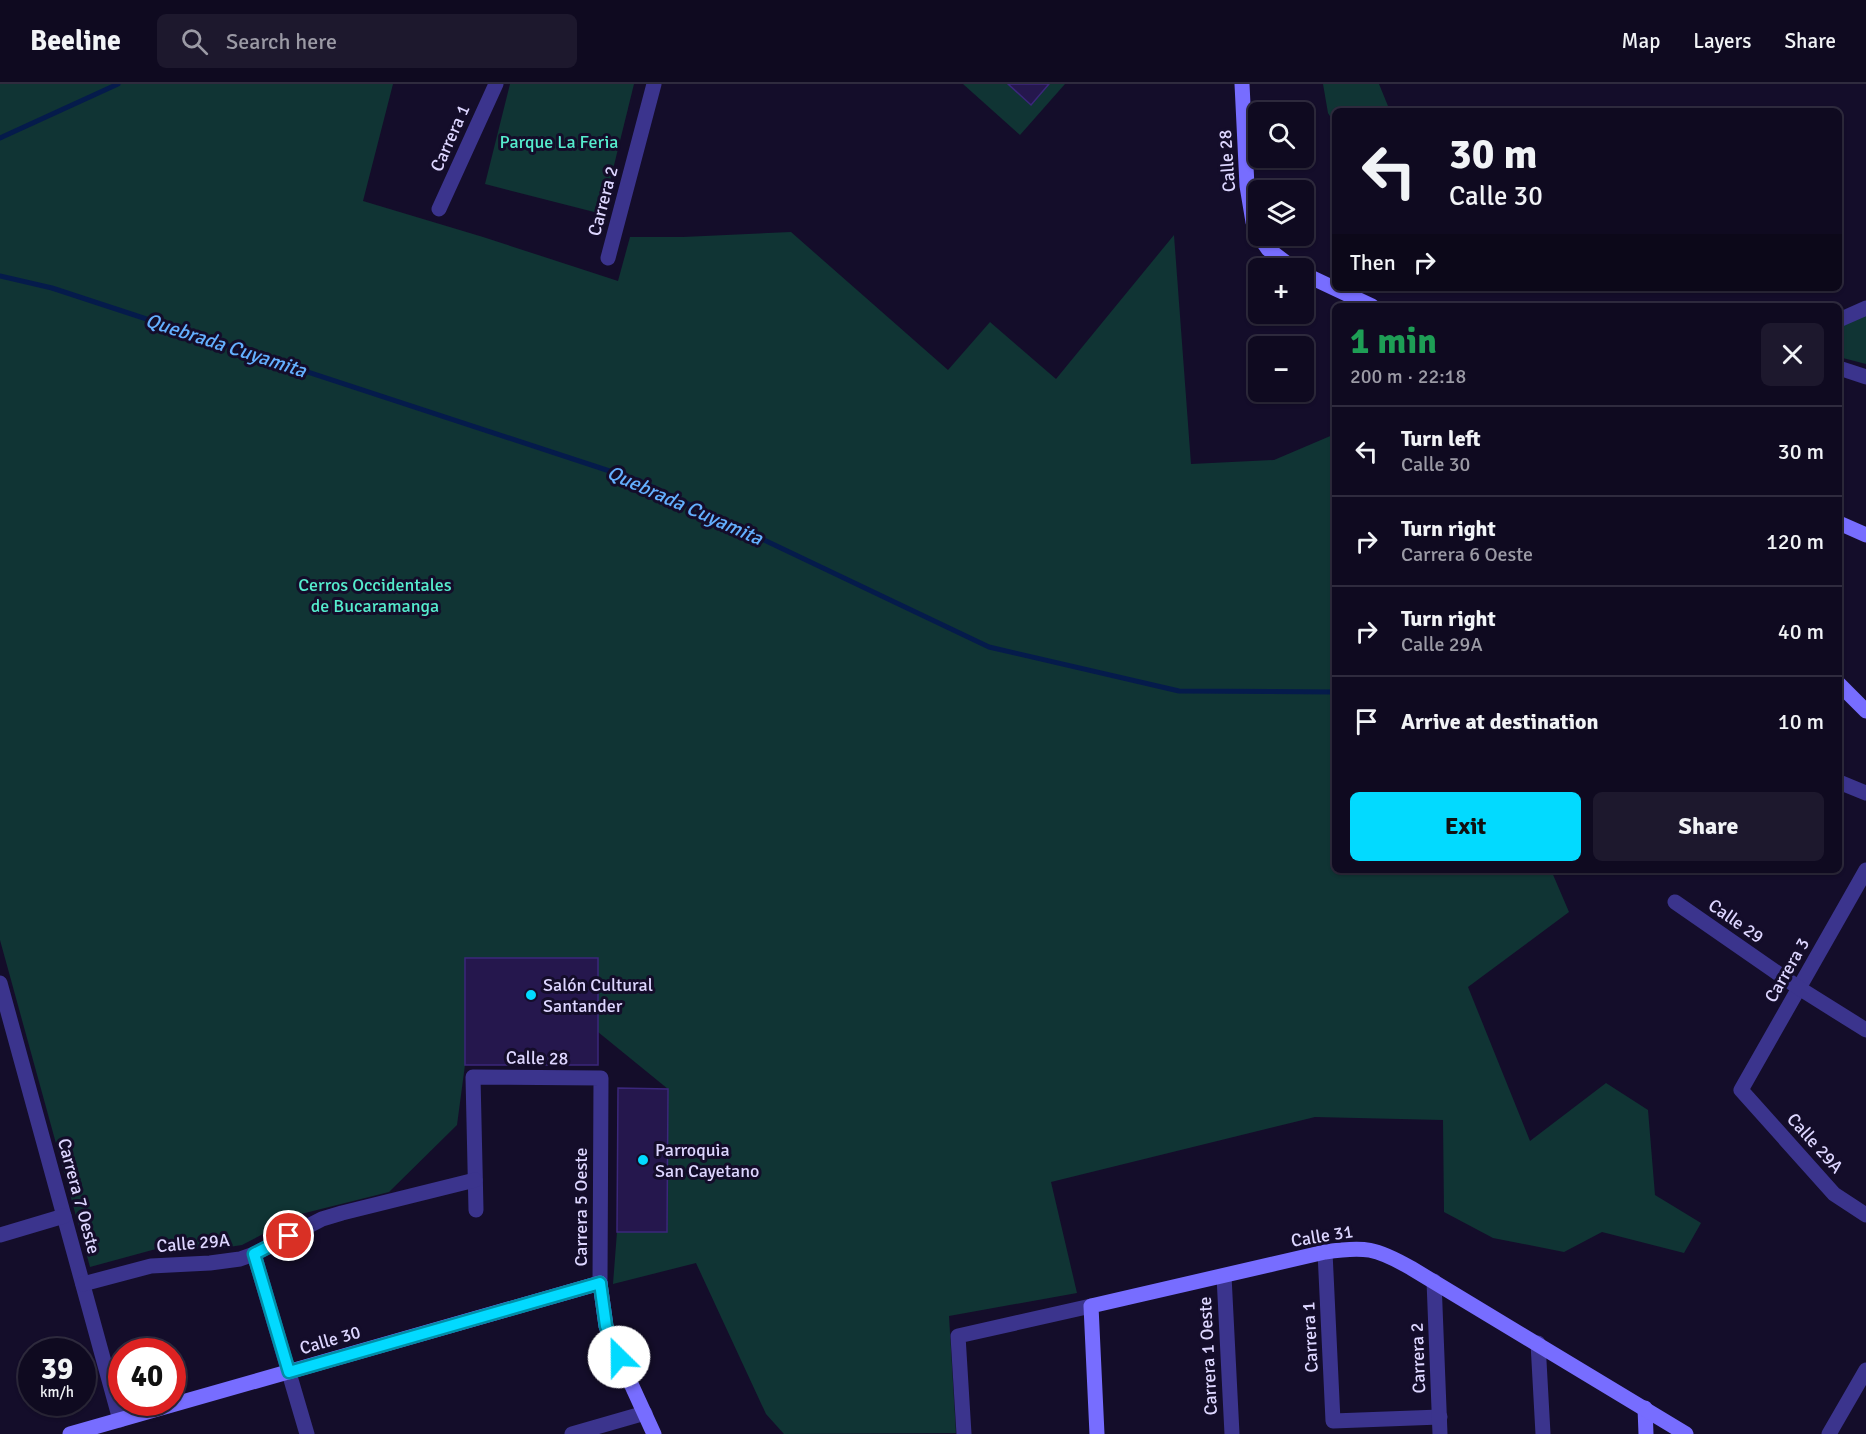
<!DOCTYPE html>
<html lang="en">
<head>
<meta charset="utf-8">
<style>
  body { margin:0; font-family:Signika,sans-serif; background:#1d182d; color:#f1f3f6; height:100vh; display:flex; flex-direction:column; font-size:22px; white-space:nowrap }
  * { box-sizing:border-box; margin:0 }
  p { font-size:20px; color:#9b9aa5 }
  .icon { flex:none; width:33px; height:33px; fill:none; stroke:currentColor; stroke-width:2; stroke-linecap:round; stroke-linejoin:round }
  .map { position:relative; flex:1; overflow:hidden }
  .details { position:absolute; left:1332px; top:219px; width:510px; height:570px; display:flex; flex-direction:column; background:#0f0a20; border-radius:9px; box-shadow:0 2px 4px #0004,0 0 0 2px #2f2b3e }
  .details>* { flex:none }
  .hud { position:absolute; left:1332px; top:24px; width:510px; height:183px; border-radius:9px; box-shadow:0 2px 4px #0004,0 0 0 2px #2f2b3e; background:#0f0a20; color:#f1f3f6; overflow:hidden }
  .buttons { position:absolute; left:1248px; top:18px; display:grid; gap:12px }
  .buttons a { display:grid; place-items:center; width:66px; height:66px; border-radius:9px; background:#0f0a20; box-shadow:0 2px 4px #0004,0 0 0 2px #2f2b3e; font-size:30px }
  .speed { position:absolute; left:18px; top:1254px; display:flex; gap:12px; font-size:30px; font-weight:700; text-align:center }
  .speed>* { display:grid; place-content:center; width:78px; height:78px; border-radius:50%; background:#0f0a20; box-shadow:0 2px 4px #0004,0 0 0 2px #2f2b3e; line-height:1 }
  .speed small { font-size:15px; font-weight:400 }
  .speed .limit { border:9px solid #d22; background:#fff; color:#111 }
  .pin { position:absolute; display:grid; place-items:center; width:51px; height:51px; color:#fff; margin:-26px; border:3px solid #fff; border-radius:50%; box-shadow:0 2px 6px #0007 }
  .me { position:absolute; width:66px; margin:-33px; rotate:337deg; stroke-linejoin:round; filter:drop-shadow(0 0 4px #0008) }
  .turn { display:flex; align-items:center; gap:21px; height:126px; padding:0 18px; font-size:27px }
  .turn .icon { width:78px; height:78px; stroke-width:2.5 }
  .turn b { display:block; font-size:42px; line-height:51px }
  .then { display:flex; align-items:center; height:57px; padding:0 18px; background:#0003; gap:12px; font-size:22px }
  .round { display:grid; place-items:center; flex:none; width:63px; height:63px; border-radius:9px; background:#1d182d }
  .headline { display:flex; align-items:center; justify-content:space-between; height:102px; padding:0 18px }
  h1 { font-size:36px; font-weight:700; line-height:45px; color:#1e9e55 }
  .cta { display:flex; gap:12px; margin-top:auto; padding:12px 18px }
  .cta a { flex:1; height:69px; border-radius:9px; background:#02daff; color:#111; font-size:24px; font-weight:700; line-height:69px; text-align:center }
  .cta a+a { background:#1d182d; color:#f1f3f6 }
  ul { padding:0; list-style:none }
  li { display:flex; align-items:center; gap:18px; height:90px; padding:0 18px; border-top:2px solid #2f2b3e }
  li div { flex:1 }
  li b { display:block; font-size:22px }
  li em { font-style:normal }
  header { display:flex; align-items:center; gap:36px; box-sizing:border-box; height:84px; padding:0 30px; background:#0f0a20; border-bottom:2px solid #2f2b3e }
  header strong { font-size:28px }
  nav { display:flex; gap:33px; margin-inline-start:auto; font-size:21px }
  .search { width:420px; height:54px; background:#1d182d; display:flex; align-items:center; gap:15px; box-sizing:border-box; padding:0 21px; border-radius:9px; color:#9b9aa5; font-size:22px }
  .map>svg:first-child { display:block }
  .green { fill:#103434 }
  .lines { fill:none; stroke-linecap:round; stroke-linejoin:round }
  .stream { stroke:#051b4b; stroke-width:5 }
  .building { fill:#25174d; stroke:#3b277b; stroke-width:1.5 }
  .street { stroke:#3b348d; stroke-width:15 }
  .secondary { stroke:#776dff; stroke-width:15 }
  .route-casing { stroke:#018ea6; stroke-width:15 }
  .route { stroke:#02daff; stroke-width:10 }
  .poi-dot { fill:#02daff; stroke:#140d2a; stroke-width:2 }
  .labels { text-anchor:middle; stroke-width:6; stroke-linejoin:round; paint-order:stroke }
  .street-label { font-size:18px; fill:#ddd6ff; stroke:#140d2a }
  .park-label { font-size:18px; fill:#55eccd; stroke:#140d2a }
  .poi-label { font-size:18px; fill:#ddd6ff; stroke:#140d2a; text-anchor:start }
  .water-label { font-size:20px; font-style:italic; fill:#64b0ff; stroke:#140d2a }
</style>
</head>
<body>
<header>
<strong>Beeline</strong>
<div class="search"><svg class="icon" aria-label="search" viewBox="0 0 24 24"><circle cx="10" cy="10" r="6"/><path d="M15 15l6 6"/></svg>Search here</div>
<nav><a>Map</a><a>Layers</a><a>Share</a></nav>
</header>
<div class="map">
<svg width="1866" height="1350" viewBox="0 0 1866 1350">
  <rect width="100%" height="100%" fill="#140d2a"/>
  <g class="green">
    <path d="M0,0H393L363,117L483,153L618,197L630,153H683L791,148L948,286L990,238L1056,295L1174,151L1191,380L1274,376L1335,350V786H1551L1569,828L1468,903L1530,1057L1606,999L1648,1026L1655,1111L1701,1139L1684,1169L1602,1148L1564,1168L1493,1154L1444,1128L1443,1036L1315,1033L1051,1098L1077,1209L949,1232L956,1349L784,1350L766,1330L696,1179L613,1200L617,1148H667L668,1005L598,948V874H465V981L457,1041L389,1108L301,1130L242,1161L209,1166L167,1162L90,1183L0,856Z"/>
    <path d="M510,0H634L602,130L485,100Z"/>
    <path d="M963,0H1065L1020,51Z"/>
    <path d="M1323,0H1379L1390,27H1335V40L1328,29Z"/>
    <path d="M1866,229V280L1839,273V242Z"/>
  </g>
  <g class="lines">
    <g class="stream">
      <path d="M0,54L118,0"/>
      <path d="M0,192L52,204L640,397L989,563L1179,607L1335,608"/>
    </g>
  </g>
  <g class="building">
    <path d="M1008,0H1049L1031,21Z"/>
    <rect x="465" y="874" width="133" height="107"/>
    <path d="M618,1004L668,1005L667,1148H617Z"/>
  </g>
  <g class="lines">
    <g class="street">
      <path d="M439,125L496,0"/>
      <path d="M608,174L654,0"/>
      <path d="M1839,236L1866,224"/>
      <path d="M1839,284L1866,293"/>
      <path d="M1839,698L1866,709"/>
      <path d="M1866,786L1741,1006L1834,1110L1866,1131"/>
      <path d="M1675,818L1799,904L1866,946"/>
      <path d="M0,899L120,1336"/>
      <path d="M476,1126L473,993L601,994L600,1199"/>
      <path d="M0,1151L64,1132"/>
      <path d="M1325,1168L1333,1337L1440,1333"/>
      <path d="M254,1170L307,1350"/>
      <path d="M1224,1192L1232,1350"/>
      <path d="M1434,1197L1440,1350"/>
      <path d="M83,1200L151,1182L210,1179L240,1175L254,1170L322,1135L342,1129L475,1096"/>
      <path d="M1538,1259L1543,1350"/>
      <path d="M572,1350L645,1329"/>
      <path d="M964,1350L958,1252L1091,1222"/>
      <path d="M1829,1350L1866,1286"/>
    </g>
    <g class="secondary">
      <path d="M1242,0L1247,102L1253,138L1258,150"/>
      <path d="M1259,152L1268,165L1293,184"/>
      <path d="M1304,190L1372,222"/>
      <path d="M1839,439L1866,451"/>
      <path d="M1839,600L1866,627"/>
      <path d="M1645,1324L1646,1350"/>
      <path d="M70,1350L600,1199L606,1242L610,1254L654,1350"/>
      <path d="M1097,1350L1091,1222L1325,1168C1365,1162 1376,1164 1411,1184L1686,1350"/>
    </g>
  </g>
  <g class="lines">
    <g class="route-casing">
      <path id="route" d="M289,1152L254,1170L289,1288L600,1199L606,1242L619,1273"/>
    </g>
    <use href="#route" class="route"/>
  </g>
  <g class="poi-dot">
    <circle cx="531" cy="911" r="6"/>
    <circle cx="643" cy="1076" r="6"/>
  </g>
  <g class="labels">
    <g class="street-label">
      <text transform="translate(450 54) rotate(-66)" y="6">Carrera 1</text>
      <text transform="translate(1227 77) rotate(-94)" y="6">Calle 28</text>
      <text transform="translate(603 117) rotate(-75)" y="6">Carrera 2</text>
      <text transform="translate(1736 837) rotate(35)" y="6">Calle 29</text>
      <text transform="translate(1787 886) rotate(-60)" y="6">Carrera 3</text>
      <text transform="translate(537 974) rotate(1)" y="6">Calle 28</text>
      <text transform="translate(1815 1059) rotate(48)" y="6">Calle 29A</text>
      <text transform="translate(79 1112) rotate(75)" y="6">Carrera 7 Oeste</text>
      <text transform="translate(581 1123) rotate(-90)" y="6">Carrera 5 Oeste</text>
      <text transform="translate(1322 1152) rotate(-9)" y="6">Calle 31</text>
      <text transform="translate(193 1159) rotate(-5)" y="6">Calle 29A</text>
      <text transform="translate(1310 1253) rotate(-93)" y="6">Carrera 1</text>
      <text transform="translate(330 1256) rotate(-16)" y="6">Calle 30</text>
      <text transform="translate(1208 1272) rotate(-93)" y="6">Carrera 1 Oeste</text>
      <text transform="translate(1418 1274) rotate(-92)" y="6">Carrera 2</text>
    </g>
    <g class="park-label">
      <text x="559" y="64">Parque La Feria</text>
      <text x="375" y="507">Cerros Occidentales<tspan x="375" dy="21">de Bucaramanga</tspan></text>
    </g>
    <g class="poi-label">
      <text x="543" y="907">Salón Cultural<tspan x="543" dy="21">Santander</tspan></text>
      <text x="655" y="1072">Parroquia<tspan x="655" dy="21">San Cayetano</tspan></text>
    </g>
    <g class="water-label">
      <text transform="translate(226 261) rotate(18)" y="7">Quebrada Cuyamita</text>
      <text transform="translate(685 421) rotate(24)" y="7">Quebrada Cuyamita</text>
    </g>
  </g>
</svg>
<div class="buttons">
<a><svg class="icon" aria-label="search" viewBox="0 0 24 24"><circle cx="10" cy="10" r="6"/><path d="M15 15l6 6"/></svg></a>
<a><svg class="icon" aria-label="layers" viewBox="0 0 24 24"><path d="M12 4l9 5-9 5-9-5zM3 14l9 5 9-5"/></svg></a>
<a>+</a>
<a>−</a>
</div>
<div class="speed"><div>39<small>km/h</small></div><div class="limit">40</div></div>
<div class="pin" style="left:289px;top:1152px;background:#d93025"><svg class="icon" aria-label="arrive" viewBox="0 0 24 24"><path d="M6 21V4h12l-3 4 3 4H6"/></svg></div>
<svg class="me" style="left:619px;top:1273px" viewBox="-20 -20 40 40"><circle r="19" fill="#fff"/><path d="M0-13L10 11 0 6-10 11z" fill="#02daff"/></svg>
<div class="hud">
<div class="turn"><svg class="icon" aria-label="left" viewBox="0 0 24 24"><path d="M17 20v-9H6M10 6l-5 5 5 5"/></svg><div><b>30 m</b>Calle 30</div></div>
<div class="then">Then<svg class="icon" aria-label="right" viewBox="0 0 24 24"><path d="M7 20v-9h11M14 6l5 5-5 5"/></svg></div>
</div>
<section class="details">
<div class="headline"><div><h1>1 min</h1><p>200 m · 22:18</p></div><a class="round"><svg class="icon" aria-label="close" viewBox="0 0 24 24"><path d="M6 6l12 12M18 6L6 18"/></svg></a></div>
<ul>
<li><svg class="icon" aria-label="left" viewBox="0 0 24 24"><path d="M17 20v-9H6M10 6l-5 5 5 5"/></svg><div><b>Turn left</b><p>Calle 30</p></div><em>30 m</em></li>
<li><svg class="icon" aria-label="right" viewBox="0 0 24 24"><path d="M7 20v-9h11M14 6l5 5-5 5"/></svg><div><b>Turn right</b><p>Carrera 6 Oeste</p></div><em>120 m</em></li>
<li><svg class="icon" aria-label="right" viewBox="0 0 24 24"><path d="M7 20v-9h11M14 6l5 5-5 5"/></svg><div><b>Turn right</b><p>Calle 29A</p></div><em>40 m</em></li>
<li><svg class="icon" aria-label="arrive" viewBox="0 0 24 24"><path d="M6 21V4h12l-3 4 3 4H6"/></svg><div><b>Arrive at destination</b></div><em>10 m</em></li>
</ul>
<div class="cta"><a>Exit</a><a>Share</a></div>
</section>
</div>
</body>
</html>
